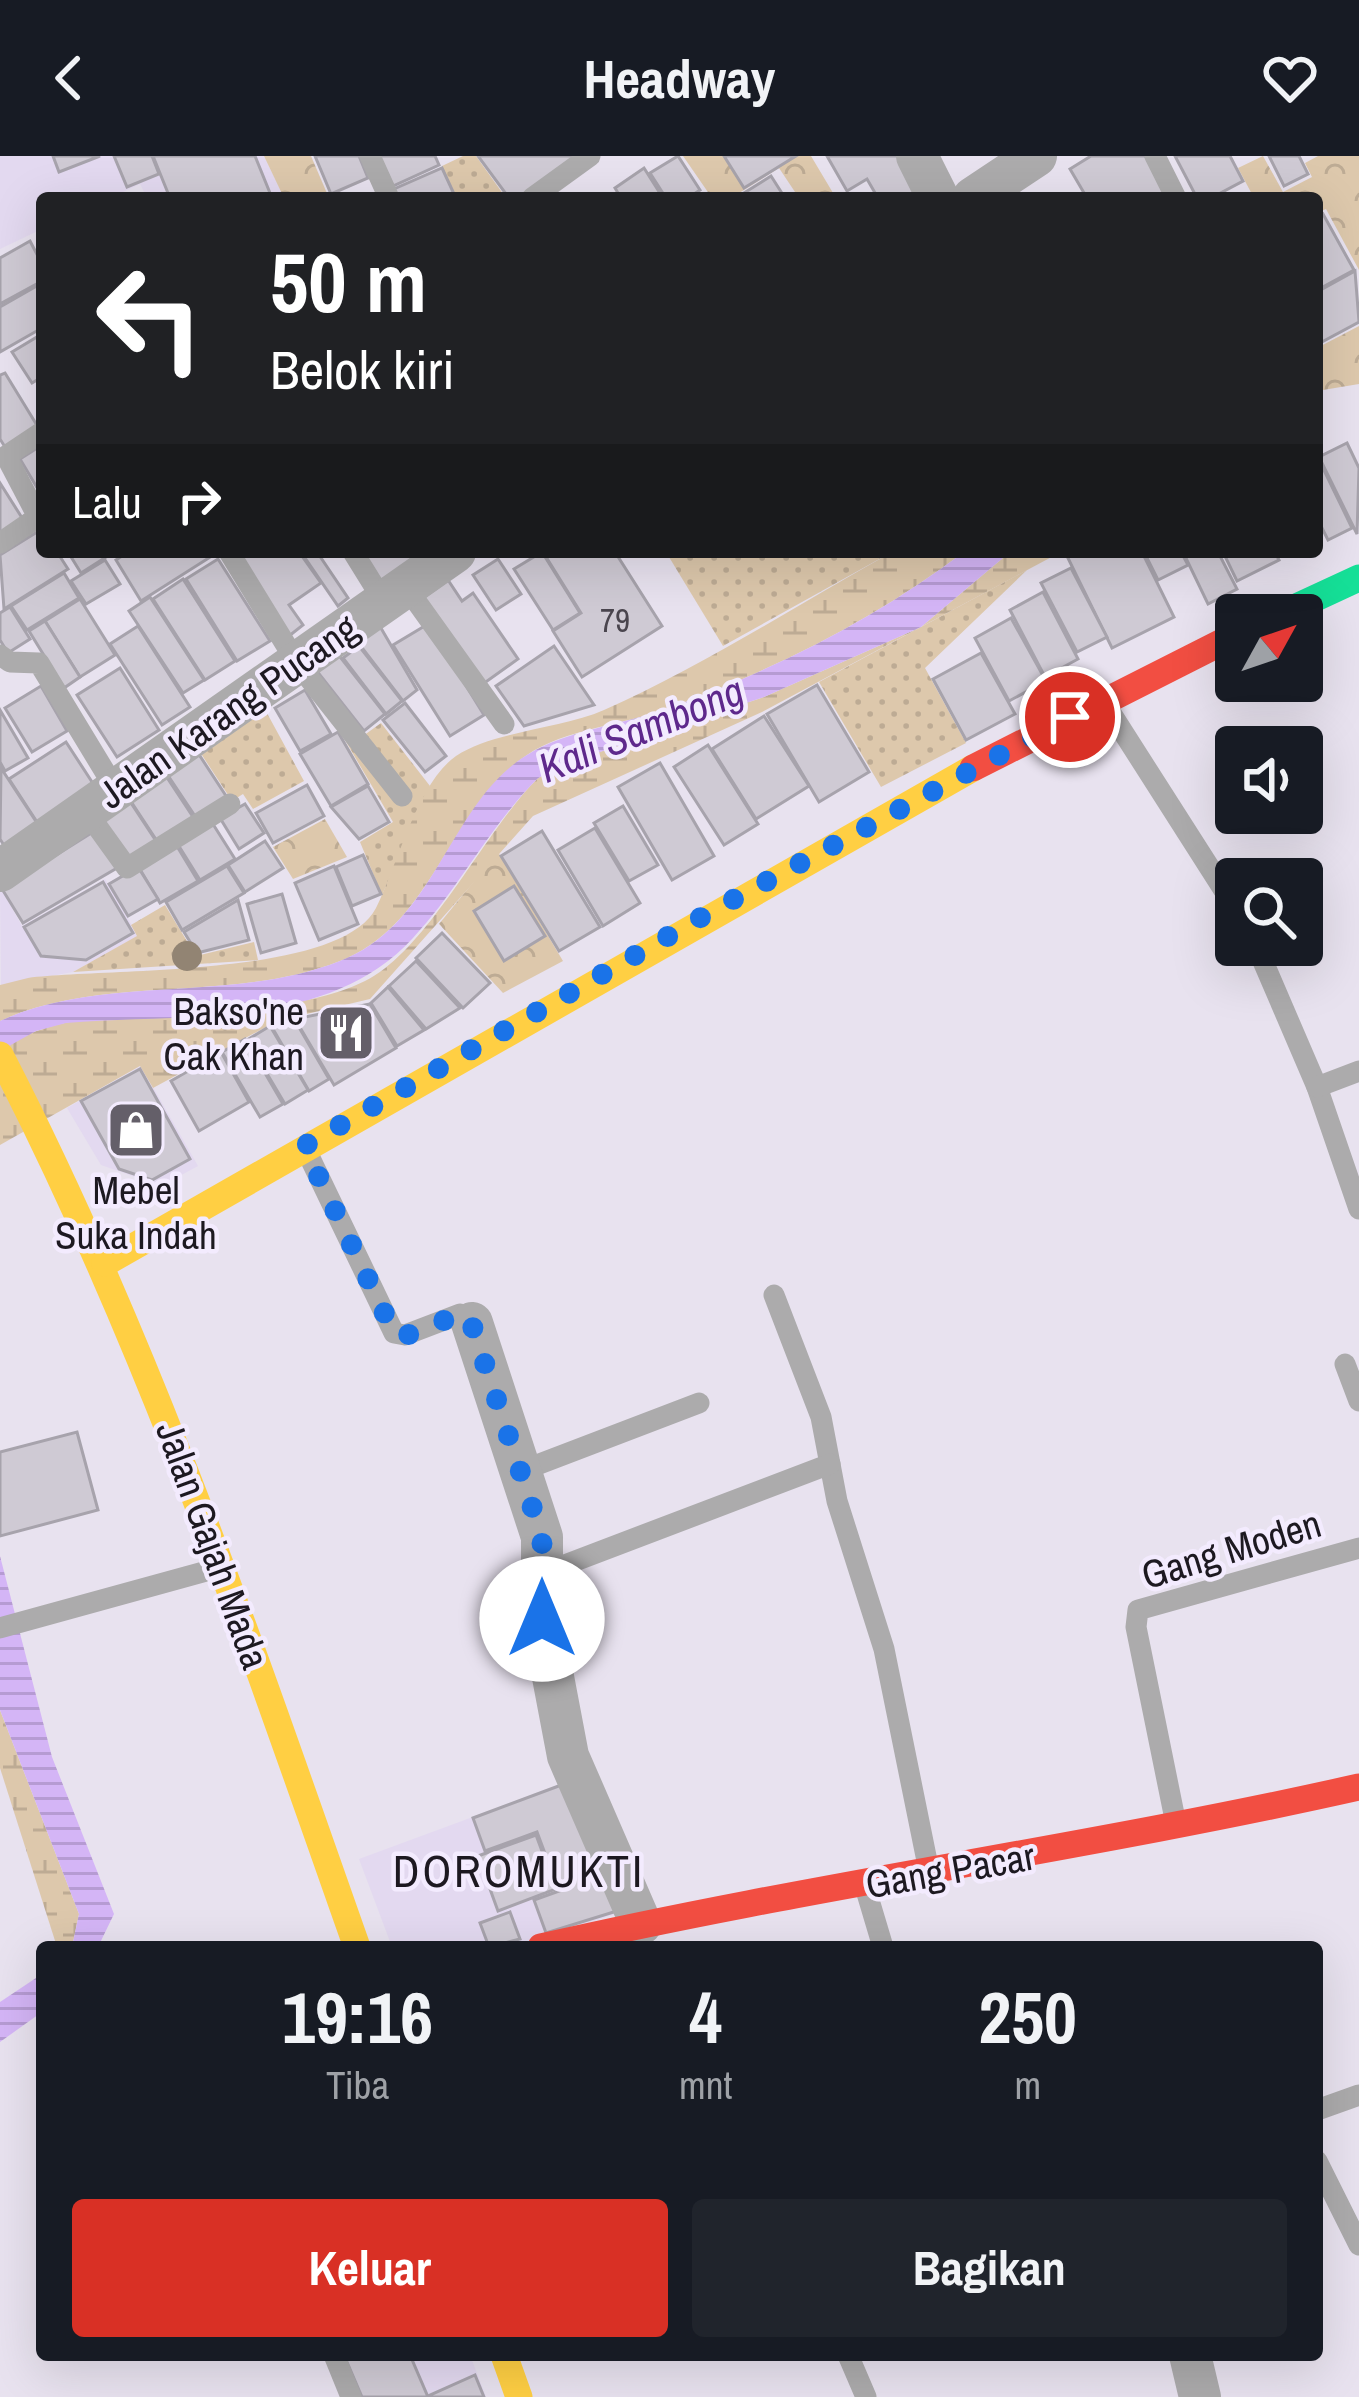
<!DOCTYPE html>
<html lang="id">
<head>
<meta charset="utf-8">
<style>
  body { margin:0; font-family:"Archivo Narrow",sans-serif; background:#20242c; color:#f1f3f6; height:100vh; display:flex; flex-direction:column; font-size:45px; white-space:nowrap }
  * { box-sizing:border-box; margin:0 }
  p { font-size:39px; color:#9ea1a6 }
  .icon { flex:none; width:66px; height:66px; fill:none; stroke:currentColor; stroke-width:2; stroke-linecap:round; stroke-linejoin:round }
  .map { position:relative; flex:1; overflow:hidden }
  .sheet { position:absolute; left:36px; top:1785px; width:1287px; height:420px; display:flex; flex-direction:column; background:#171b24; border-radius:12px; box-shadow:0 12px 48px #0002 }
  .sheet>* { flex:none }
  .top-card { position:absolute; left:36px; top:36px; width:1287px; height:366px; border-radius:12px; box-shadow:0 12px 48px #0002; background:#202124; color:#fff; overflow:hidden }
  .needle { width:78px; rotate:50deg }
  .fabs { position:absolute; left:1215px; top:438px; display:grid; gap:24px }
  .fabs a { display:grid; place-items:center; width:108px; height:108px; border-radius:12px; background:#171b24; box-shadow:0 12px 48px #0002; font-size:60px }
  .pin { position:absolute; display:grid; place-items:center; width:102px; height:102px; color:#fff; margin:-51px; border:6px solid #fff; border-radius:50%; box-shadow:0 3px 12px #0007 }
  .me { position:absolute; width:132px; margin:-66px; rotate:0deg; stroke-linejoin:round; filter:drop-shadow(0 0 9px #0008) }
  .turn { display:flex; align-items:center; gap:42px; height:252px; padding:0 36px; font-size:54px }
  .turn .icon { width:156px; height:156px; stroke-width:2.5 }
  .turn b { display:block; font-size:84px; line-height:102px }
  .then { display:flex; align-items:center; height:114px; padding:0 36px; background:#0003; gap:24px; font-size:45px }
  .eta { display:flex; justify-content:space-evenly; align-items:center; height:204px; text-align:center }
  .eta b { font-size:72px; font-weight:700; line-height:84px }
  .action { display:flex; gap:24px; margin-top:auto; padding:24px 36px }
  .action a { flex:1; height:138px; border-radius:12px; background:#d93025; color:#fff; font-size:48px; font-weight:700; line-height:138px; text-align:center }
  .action a+a { background:#20242c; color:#f1f3f6 }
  header { display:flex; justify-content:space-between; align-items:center; height:156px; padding:0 36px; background:#171b24; font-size:54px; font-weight:700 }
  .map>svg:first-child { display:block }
  .built { fill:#e3d9f0 }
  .grass { fill:url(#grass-dots) }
  .forest { fill:url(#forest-crowns) }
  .wetland { fill:url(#wetland-marsh) }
  .water { fill:url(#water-rules) }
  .building { fill:#cfcad4; stroke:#a7a3ac; stroke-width:3 }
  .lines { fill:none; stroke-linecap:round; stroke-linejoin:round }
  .lane { stroke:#acabac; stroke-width:21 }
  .street { stroke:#acabac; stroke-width:42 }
  .fast { stroke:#16e098; stroke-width:27 }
  .slow { stroke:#ffcf43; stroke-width:27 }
  .jam { stroke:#f24e42; stroke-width:27 }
  .tree { fill:#928473 }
  .route { stroke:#1a73e8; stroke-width:21; stroke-dasharray:0 37.8 }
  .labels { text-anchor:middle; stroke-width:9; stroke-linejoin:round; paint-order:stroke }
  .number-label { font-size:33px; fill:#4a454e }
  .street-label { font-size:39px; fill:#1d1921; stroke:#f3ebfe }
  .poi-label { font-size:39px; fill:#1d1921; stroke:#f3ebfe; text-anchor:end }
  .water-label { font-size:42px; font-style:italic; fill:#5e288c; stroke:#f3ebfe }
  .quarter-label { font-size:45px; letter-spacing:3px; fill:#1d1921; stroke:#f3ebfe }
</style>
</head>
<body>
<header><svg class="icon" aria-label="back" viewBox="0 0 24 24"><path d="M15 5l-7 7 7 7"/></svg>Headway<svg class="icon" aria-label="heart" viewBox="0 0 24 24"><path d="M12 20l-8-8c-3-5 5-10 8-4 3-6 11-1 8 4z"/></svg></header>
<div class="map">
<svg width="1359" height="2241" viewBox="0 0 1359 2241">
  <defs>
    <pattern id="grass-dots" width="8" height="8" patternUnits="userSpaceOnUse" patternTransform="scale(3)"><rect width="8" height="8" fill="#ddc8ac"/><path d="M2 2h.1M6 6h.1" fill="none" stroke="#bdab94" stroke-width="1.8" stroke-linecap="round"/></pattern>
    <pattern id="forest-crowns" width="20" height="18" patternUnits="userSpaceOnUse" patternTransform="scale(3)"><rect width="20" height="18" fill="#ddc8ac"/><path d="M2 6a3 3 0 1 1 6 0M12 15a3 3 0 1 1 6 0" fill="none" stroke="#bdab94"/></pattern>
    <pattern id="wetland-marsh" width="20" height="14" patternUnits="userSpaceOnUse" patternTransform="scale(3)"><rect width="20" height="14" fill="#ddc8ac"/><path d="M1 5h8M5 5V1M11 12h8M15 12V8" fill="none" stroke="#bdab94"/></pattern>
    <pattern id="water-rules" width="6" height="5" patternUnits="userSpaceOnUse" patternTransform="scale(3)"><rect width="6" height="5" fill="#d4b5f6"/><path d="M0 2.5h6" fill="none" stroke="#b69bd3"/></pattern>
  </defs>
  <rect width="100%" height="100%" fill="#e8e2ef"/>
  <g class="built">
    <path d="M0,0H264L284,42H147L140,28L110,42H42V73L0,93Z"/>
    <path d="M105,723L138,780L73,816L1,829L0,731L22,770Z"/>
    <path d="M141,910L198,1010L161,1030L101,1009L67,952Z"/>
    <path d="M565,1627L620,1757L508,1791H392L359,1703Z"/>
    <path d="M341,2199H470L486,2241H359Z"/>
  </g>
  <g class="grass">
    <path d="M463,0H476L506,42H456L442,10Z"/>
    <path d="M676,396H892L723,490L669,401Z"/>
    <path d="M1027,414L925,512L966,587L881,631L819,526Z"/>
    <path d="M318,538L363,580L381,567L430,630L382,739L360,686L393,666Z"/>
    <path d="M262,548L304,625L253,653L243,638L232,645L198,593Z"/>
    <path d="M165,749L196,800L254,786L258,804L73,816L137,780L131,769Z"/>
  </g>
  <g class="forest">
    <path d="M264,0H311L329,42H284Z"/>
    <path d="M683,0H811L836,42H799L779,12L731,42H712Z"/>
    <path d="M1263,0L1283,36L1312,21L1305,7L1318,0H1359V114L1326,53L1317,57V42H1254L1238,12Z"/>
    <path d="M1359,170V228L1317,235V192Z"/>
    <path d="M325,663L347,701L293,723L273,691Z"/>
    <path d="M498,696L563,805L503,837L439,768Z"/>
  </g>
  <g class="wetland">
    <path d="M892,396H964C874,464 772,515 666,553C623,569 565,573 527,599C448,652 434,769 340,805C231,848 106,817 0,865V829L28,822C104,812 340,822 376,752C397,711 417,627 456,600C493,575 561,573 604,554C703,510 797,449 892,396Z"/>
    <path d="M1010,396H1061L762,556L533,660L370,843L277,865L153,932L140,910L0,989V895C79,832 261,877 365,825C428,794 484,676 537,623L555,611L764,541L921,471Z"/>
    <path d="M0,1554L79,1758L72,1791H57L0,1612Z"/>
  </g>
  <g class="water">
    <path d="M964,396H1010L921,471L764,541L555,611L537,623C489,671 459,733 413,782C328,875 182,857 66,867L36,875L0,895V865C106,817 231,848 340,805C437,768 448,647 527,599C567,574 622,569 666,553C772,515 874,464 964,396Z"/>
    <path d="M0,1400L52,1601L114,1758L98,1791H72L79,1758L0,1554Z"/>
    <path d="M42,1818V1856L0,1886V1846Z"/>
  </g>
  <g class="building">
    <path d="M53,0H100L59,16Z"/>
    <path d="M114,0H152L159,18L127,31Z"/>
    <path d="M153,0H255L272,42H170Z"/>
    <path d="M315,0H359L368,22L331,38Z"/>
    <path d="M379,0H435L439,9L393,30Z"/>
    <path d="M478,0H577L520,42H509Z"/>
    <path d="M678,0L700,34L688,42H666L650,17Z"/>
    <path d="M724,0H796L744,32Z"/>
    <path d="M827,0H901L924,42H878L867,23L847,35Z"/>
    <path d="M1091,0H1145L1171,42H1087L1070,13Z"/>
    <path d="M1175,0H1230L1243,25L1211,42H1197Z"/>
    <path d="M1269,0H1299L1308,18L1284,30Z"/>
    <path d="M442,12L454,38L398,42L394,33Z"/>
    <path d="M644,12L663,42H621L615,32Z"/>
    <path d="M771,20L785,42H736Z"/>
    <path d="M1323,58L1354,114L1319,133L1317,62Z"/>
    <path d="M30,85L42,108V125L0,148V102Z"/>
    <path d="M1355,115L1359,166L1318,188L1317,136Z"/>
    <path d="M42,127V172L0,196V151Z"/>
    <path d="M42,178V221L32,227L12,196Z"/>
    <path d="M5,217L38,271L5,291L0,283V219Z"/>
    <path d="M1347,287L1359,312L1357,378L1319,301Z"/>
    <path d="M42,289V340L20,303Z"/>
    <path d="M1320,306L1352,372L1328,384L1317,362Z"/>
    <path d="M0,327L24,365L0,380Z"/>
    <path d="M42,373V396H57L68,413L4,453L0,399Z"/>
    <path d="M68,396H114L81,417Z"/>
    <path d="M128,396H214L215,398L141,445L116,404Z"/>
    <path d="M247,396H299L321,427L289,449L303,469L289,480L241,400Z"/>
    <path d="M301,396H317L348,442L338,450Z"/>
    <path d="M361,396H416L419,401L380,425Z"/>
    <path d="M542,396L580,457L553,474L514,413Z"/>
    <path d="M543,396H615L662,470L582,521L553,475L581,457Z"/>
    <path d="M1065,396H1142L1174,461L1112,492Z"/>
    <path d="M1144,396H1181L1188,409L1158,424Z"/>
    <path d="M1183,396H1218L1237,433L1208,448Z"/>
    <path d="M1223,396H1275L1279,404L1237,425Z"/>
    <path d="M218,403L270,485L237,505L186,423Z"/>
    <path d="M498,403L521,438L496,454L473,419Z"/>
    <path d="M105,404L120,428L86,448L71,425Z"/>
    <path d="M1071,412L1107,481L1077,496L1041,427Z"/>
    <path d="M64,417L79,442L27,474L11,450Z"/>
    <path d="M183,423L235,505L205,524L153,443Z"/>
    <path d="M448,424L462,445L473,437L518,503L483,528L423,442Z"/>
    <path d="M1043,436L1078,503L1045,521L1010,454Z"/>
    <path d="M150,441L204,524L183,537L129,455Z"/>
    <path d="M80,443L115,499L80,521L45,465Z"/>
    <path d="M10,451L30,483L8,497L0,484V457Z"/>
    <path d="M1011,462L1046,525L1009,545L975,482Z"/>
    <path d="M45,465L80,521L64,532L29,475Z"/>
    <path d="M378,467L417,534L403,545L356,484Z"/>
    <path d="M428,468L484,559L450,580L393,489Z"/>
    <path d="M138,470L190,551L162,569L110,488Z"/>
    <path d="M359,490L402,545L386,558L343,502Z"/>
    <path d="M554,490L594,549L524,570L496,530Z"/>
    <path d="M337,497L385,558L364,575L316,514Z"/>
    <path d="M981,497L1015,558L966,584L933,523Z"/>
    <path d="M120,512L159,574L117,601L77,539Z"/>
    <path d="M817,529L869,616L819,646L767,558Z"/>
    <path d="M41,530L67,575L32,596L5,552Z"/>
    <path d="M305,534L331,578L300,595L275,552Z"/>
    <path d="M405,547L446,600L425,616L383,564Z"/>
    <path d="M0,554L28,602L5,615L0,606Z"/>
    <path d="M764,560L809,630L756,663L712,593Z"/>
    <path d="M338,576L368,628L331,650L300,598Z"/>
    <path d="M66,586L94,629L37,666L9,623Z"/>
    <path d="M708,589L758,668L724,689L674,611Z"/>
    <path d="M198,597L230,646L199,666L167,618Z"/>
    <path d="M660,607L714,700L672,724L618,631Z"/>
    <path d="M1,612L39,670L5,691L0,683Z"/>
    <path d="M166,620L197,667L161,691L130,644Z"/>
    <path d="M307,629L324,660L273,687L256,657Z"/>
    <path d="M368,630L389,666L359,683L331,651Z"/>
    <path d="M129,644L158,688L127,709L98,665Z"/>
    <path d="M245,648L264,677L239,693L220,662Z"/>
    <path d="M623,650L658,709L629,725L594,667Z"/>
    <path d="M211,665L235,703L200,724L177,687Z"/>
    <path d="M595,672L640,747L603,770L558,694Z"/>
    <path d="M542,675L600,771L559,795L501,700Z"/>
    <path d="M93,676L117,712L23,767L2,733Z"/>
    <path d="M265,685L283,712L245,736L228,709Z"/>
    <path d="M175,687L198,725L160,747L138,710Z"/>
    <path d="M363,699L381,738L352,750L336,711Z"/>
    <path d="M227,710L244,737L182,774L166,746Z"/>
    <path d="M334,710L358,768L319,784L295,727Z"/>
    <path d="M138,711L158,743L128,760L109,728Z"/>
    <path d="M103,726L133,777L86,804L41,800L24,771Z"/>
    <path d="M514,730L545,780L504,805L474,755Z"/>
    <path d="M282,738L296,787L261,797L247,748Z"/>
    <path d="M238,744L249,784L197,797L184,776Z"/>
    <path d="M442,777L490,827L463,852L416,802Z"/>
    <path d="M416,805L460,852L426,873L389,830Z"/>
    <path d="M388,831L424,874L397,890L371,847Z"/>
    <path d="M370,848L396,892L334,929L295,863Z"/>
    <path d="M293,861L329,923L309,935L273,873Z"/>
    <path d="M270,870L308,934L285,948L247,884Z"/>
    <path d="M245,883L283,948L260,961L222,896Z"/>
    <path d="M221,896L249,946L199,975L171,925Z"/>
    <path d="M140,913L190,1003L152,1024L119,1013L81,945Z"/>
    <path d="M77,1276L98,1354L0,1380V1296Z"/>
    <path d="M564,1628L617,1755L546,1777L534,1744L559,1735L537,1676L485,1695L473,1662Z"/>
    <path d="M536,1679L556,1733L498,1755L478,1700Z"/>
    <path d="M510,1756L520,1783L489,1791L480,1767Z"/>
    <path d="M344,2199H410L428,2241H362Z"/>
    <path d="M475,2219L484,2241H428V2240Z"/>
  </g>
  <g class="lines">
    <g class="lane">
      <path d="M370,0L389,42"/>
      <path d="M1155,0L1176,42"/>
      <path d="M532,42L590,0"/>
      <path d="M0,387L38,361L6,300L42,276"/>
      <path d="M229,396L297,507L402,640"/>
      <path d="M353,396L384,446"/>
      <path d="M406,431L504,568"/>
      <path d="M0,499L10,506L39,507L116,634"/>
      <path d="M1107,551L1236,753"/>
      <path d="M86,655L127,712L230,648"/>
      <path d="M1256,789L1317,931L1359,1053"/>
      <path d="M1317,931L1359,915"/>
      <path d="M308,998L394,1177L405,1179L460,1158L472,1167"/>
      <path d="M774,1139L821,1261L837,1345L884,1493L928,1710"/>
      <path d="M1345,1208L1359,1245"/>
      <path d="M521,1315L699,1247"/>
      <path d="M541,1418L830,1308"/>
      <path d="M0,1472L214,1413"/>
      <path d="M1176,1668L1136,1471L1138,1454L1359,1392"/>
      <path d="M866,1734L883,1791"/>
      <path d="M1317,1954L1359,1939"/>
      <path d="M1317,2005L1359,2089"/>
      <path d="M334,2199L351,2241"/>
      <path d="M848,2199L866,2241"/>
    </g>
    <g class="street">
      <path d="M917,0L938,42"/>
      <path d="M973,42L1036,0"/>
      <path d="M0,715L455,396"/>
      <path d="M472,1167L542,1381V1463L568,1600L641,1768"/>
      <path d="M1190,2199L1200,2241"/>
    </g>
    <path class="fast" d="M1279,459L1359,422"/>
    <g class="slow">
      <path d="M0,899C148,1185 250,1488 357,1791"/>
      <path d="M105,1107L973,612"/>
      <path d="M504,2199L519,2241"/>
    </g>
    <g class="jam">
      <path d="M973,612L1236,479"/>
      <path d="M541,1791C812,1729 1088,1692 1359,1631"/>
    </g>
  </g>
  <circle class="tree" cx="187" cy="800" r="15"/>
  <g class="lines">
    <path class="route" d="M542,1463V1381L470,1163L460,1158L405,1180L394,1177L304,990L712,755L1070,561"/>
  </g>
  <defs>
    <g id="restaurant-square" transform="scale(3)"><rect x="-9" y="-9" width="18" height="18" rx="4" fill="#645f69" stroke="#f3ebfe"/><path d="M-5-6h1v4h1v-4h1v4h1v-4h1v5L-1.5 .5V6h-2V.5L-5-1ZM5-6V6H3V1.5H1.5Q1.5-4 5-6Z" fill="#fff"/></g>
    <g id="shop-square" transform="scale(3)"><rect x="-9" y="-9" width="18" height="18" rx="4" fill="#645f69" stroke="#f3ebfe"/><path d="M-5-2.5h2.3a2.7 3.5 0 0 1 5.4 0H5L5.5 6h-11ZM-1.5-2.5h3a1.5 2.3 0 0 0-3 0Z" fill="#fff"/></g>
  </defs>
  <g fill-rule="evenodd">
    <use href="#restaurant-square" x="346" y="877"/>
    <use href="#shop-square" x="136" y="974"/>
  </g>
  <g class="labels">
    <g class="number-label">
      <text x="615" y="476">79</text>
    </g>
    <g class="street-label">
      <text transform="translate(228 555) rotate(-35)" y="14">Jalan Karang Pucang</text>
      <text transform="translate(213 1389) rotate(70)" y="14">Jalan Gajah Mada</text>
      <text transform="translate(1231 1393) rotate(-17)" y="14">Gang Moden</text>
      <text transform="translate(950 1714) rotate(-10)" y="14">Gang Pacar</text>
    </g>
    <g class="poi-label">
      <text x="304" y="869">Bakso'ne<tspan x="304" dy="45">Cak Khan</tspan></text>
      <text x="136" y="1048" text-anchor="middle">Mebel<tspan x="136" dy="45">Suka Indah</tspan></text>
    </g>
    <g class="water-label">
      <text transform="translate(641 573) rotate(-22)" y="15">Kali Sambong</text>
    </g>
    <g class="quarter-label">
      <text x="519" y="1731">DOROMUKTI</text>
    </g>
  </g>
</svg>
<div class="fabs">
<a><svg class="needle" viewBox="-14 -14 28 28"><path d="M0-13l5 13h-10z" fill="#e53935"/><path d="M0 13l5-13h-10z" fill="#9ea1a6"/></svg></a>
<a><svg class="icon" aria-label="sound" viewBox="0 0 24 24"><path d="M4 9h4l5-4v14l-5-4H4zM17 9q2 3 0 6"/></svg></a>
<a><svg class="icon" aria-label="search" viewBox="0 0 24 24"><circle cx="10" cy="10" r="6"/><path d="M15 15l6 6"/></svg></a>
</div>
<div class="pin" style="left:1070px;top:561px;background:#d93025"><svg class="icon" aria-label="arrive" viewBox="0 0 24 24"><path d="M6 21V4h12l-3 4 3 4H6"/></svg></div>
<svg class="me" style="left:542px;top:1463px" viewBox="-20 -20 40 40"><circle r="19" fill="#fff"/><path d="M0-13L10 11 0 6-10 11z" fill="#1a73e8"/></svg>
<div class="top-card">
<div class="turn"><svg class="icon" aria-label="left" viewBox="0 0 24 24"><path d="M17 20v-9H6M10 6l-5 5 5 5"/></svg><div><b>50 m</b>Belok kiri</div></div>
<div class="then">Lalu<svg class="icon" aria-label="right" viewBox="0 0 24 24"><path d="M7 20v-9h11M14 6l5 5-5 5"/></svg></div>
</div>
<section class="sheet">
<div class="eta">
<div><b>19:16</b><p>Tiba</p></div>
<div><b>4</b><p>mnt</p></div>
<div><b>250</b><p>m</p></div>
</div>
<div class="action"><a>Keluar</a><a>Bagikan</a></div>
</section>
</div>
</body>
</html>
